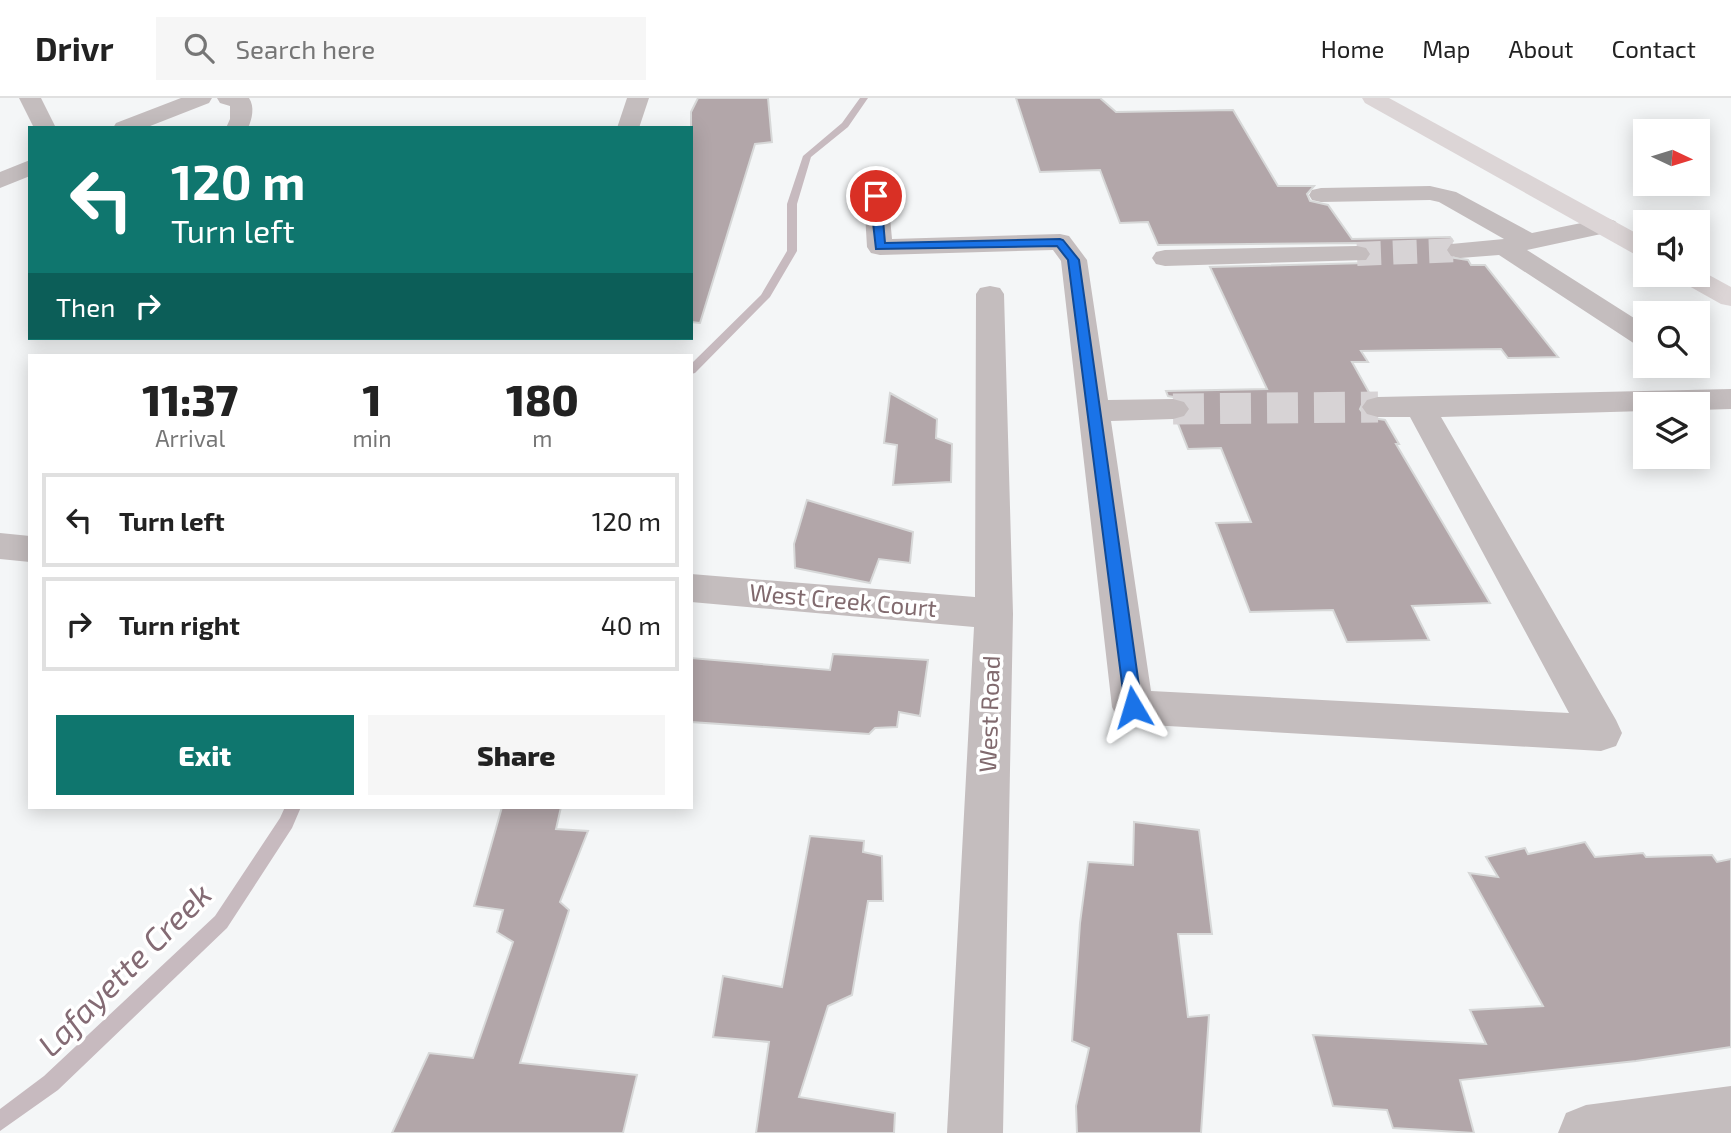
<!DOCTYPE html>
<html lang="en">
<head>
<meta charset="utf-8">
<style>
  body { margin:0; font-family:"Exo 2",sans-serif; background:#f6f6f6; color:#222; height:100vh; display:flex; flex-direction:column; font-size:26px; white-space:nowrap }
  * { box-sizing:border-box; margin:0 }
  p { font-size:23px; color:#767676 }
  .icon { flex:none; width:38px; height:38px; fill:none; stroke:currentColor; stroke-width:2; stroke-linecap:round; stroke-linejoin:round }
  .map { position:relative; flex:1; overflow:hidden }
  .sheet { position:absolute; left:28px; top:256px; width:665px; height:455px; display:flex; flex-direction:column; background:#fff; border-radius:0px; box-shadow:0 4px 18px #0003 }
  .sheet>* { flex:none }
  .banner { position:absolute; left:28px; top:28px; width:665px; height:214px; border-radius:0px; box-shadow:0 4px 18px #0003; background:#0f766e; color:#fff; overflow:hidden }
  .needle { width:46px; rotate:94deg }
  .buttons { position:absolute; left:1633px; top:21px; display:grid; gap:14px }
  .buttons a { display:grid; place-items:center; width:77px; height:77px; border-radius:0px; background:#fff; box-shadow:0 4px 18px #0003; font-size:35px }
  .pin { position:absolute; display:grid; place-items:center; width:60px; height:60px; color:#fff; margin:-30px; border:4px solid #fff; border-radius:50%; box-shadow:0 2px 7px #0007 }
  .me { position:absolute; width:77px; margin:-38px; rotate:353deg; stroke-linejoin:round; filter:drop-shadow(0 0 5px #0008) }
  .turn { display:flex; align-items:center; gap:24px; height:147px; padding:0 28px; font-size:32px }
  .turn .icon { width:91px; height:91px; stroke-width:2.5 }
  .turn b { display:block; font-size:49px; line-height:60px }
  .then { display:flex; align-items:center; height:66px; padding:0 28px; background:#0003; gap:14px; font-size:26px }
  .eta { display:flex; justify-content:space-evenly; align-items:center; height:119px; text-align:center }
  .eta b { font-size:42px; font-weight:800; line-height:49px }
  .cta { display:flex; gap:14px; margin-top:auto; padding:14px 28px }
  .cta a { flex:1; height:80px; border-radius:0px; background:#0f766e; color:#fff; font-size:28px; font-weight:800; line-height:80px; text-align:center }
  .cta a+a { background:#f6f6f6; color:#222 }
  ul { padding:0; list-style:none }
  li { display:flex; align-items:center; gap:21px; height:94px; margin:0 14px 10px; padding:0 14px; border:4px solid #e0e0e0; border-radius:0px }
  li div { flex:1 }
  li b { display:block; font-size:26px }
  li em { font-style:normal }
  header { display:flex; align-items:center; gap:42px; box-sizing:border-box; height:98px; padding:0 35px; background:#fff; border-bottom:2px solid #e0e0e0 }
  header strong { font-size:33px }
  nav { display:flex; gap:38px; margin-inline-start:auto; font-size:24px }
  .search { width:490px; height:63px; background:#f6f6f6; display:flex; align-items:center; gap:18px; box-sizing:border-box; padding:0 24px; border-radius:0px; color:#767676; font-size:26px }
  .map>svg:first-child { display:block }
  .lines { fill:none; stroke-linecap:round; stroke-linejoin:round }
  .stream { fill:#c7babf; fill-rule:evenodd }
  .building { fill:#b2a6a9; stroke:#d7d8d8; stroke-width:2 }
  .minor-tunnel-far1 { stroke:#d7d3d5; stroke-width:24; stroke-dasharray:24 12; stroke-linecap:butt }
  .minor-tunnel { stroke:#d7d3d5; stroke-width:31; stroke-dasharray:31 16; stroke-linecap:butt }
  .minor { fill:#c4bdbe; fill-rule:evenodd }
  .major { fill:#dcd5d6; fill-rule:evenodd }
  .route { fill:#1a73e8; stroke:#114b97; stroke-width:2 }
  .labels { text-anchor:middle; stroke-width:7; stroke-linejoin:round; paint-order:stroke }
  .street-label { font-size:24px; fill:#816a6e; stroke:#fff }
  .near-water-label { font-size:32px; font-style:italic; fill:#846b74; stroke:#fff }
</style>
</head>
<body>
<header>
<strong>Drivr</strong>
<div class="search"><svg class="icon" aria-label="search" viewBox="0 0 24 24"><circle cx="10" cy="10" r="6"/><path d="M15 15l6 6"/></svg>Search here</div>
<nav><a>Home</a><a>Map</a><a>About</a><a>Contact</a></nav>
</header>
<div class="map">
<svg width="1731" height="1035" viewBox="0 0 1731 1035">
  <rect width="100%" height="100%" fill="#f4f6f7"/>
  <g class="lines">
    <g class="stream">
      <path d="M860,0H868L848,29L811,59L797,106V153L770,199L695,275L691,276V266L761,197L787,153V106L803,58L842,25Z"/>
      <path d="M285,709H301L292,730L227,830L58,992L0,1033V1011L44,978L215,818L280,720Z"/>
    </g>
  </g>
  <g class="building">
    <path d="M698,0H768L772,44L755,46L700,225L691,224V14Z"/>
    <path d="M1016,0H1100L1116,14L1233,12L1278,88H1314L1307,96L1310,103L1328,107L1352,141L1450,139L1453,143L1445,151L1449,159L1468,162L1471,167H1485L1558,259L1508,260L1501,251L1361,253L1368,264H1352L1371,298L1365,300L1360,311L1366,319L1385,322L1399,346H1396L1490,505L1412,508L1429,542L1347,544L1333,512L1250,514L1216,425L1251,424L1221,350L1188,351L1177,323L1186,320L1191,309L1185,301L1168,298L1166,293L1267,291L1210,169L1366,165L1372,155L1367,147L1357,145L1158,147L1148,124L1120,125L1100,72L1040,74Z"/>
    <path d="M890,295L937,321L936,340L952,346L951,384L893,387L897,347L884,345Z"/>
    <path d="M807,402L913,434L910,465L879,461L870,485L795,470L794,446Z"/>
    <path d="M833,556L928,562L920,618L899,614L897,629L875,630L869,636L691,624V560L830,572Z"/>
    <path d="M502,709H561L556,731L588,733L560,804L569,812L520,965L637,977L623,1035H392L429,955L473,960L513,844L497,834L503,812L474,808Z"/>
    <path d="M1134,724L1199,732L1212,836H1178L1188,919L1209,917L1201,1035H1077L1076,1008L1089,950L1072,943L1080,825L1088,764L1133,767Z"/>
    <path d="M810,738L864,743L863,754L882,758L883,803H868L852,897L828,908L799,999L895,1015L894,1035H756L769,944L713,939L723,878L782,889Z"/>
    <path d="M1585,744L1595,759L1643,755L1646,759L1712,757L1717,764L1731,761V949L1636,963L1460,982L1474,1035L1393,1030L1387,1012L1333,1008L1313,937L1486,946L1470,912L1543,908L1469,775L1498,779L1486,759L1525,750L1528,756Z"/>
  </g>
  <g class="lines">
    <path class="minor-tunnel-far1" d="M1357,156L1460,152"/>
    <path class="minor-tunnel" d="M1173,311L1378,309"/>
    <g class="minor">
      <path d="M19,0H41L56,30H34Z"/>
      <path d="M181,0H212L209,5L145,30H113L116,25Z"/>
      <path d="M217,0H249C255,9 252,21 248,30H226L230,21V8L220,5Z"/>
      <path d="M627,0H649L639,30H617Z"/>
      <path d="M30,62V78L0,90V74Z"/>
      <path d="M1430,88L1456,94L1532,135L1606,120L1615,123L1619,128L1615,133L1527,152L1645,227V249L1635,246L1499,157L1460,160L1451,158L1447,152L1451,146L1504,141L1439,104L1430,102L1321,104L1312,102L1309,97L1312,92L1321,90Z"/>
      <path d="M876,91L885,93L888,98L892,141L1060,136L1069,138L1087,162L1108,302L1173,301L1184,304L1189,311L1184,318L1173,321L1111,323L1151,593L1569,615L1410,319H1378L1367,316L1362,309L1367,302L1378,299L1731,291V311L1698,312V306H1645V313L1441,319L1616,622L1622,635L1616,648L1601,653L1133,626L1118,621L1112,609L1061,163L1053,152L880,157L871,155L867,149L864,98L867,93Z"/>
      <path d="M1357,148L1366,150L1370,156L1366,162L1165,168L1156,166L1152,160L1156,154L1165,152Z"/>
      <path d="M990,188L1000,190L1004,196L1013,516L1003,1035H947L974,529L691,504V476L975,499L976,196L980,190Z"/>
      <path d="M0,435L30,438V464L0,461Z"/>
      <path d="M1731,988V1035H1558L1566,1015L1586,1007Z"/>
    </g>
    <g class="major">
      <path d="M1362,0H1389L1645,140V159L1636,157L1365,5Z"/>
      <path d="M1698,171L1731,189V208L1721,206L1680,183L1676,177H1698Z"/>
    </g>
  </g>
  <path class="route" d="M876,95L881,98L885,145L1060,141L1063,142L1079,162L1142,609L1139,614L1133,616L1127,614L1125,609L1068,162L1057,148L876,151L870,98Z"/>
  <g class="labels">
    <g class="street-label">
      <text transform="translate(843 503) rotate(5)" y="8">West Creek Court</text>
      <text transform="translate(990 616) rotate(-88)" y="8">West Road</text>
    </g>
    <g class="near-water-label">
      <text transform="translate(125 872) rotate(-45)" y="11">Lafayette Creek</text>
    </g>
  </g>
</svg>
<div class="buttons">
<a><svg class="needle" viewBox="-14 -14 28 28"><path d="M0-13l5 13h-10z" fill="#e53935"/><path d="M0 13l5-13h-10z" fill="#767676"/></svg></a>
<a><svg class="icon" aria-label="sound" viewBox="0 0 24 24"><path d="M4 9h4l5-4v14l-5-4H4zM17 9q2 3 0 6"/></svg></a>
<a><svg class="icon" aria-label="search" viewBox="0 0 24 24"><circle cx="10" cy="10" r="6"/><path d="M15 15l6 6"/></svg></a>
<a><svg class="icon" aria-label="layers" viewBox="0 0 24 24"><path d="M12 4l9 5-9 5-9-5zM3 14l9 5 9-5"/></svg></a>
</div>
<div class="pin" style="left:876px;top:98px;background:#d93025"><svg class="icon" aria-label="arrive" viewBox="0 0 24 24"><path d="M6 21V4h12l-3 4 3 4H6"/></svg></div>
<svg class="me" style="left:1133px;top:609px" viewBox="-20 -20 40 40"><path d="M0-17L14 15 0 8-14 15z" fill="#1a73e8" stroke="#fff" stroke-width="4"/></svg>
<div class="banner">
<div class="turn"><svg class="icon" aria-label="left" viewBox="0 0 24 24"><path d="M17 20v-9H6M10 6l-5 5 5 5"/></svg><div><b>120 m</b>Turn left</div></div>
<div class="then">Then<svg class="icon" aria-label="right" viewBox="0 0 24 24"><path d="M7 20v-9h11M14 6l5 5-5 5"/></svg></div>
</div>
<section class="sheet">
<div class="eta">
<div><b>11:37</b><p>Arrival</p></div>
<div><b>1</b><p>min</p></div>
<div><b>180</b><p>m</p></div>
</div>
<ul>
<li><svg class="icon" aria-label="left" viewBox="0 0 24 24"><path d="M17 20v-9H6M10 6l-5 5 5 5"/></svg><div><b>Turn left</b></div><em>120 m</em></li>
<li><svg class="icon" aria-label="right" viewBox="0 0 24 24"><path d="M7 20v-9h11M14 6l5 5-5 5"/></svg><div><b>Turn right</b></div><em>40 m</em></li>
</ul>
<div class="cta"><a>Exit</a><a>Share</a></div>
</section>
</div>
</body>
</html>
